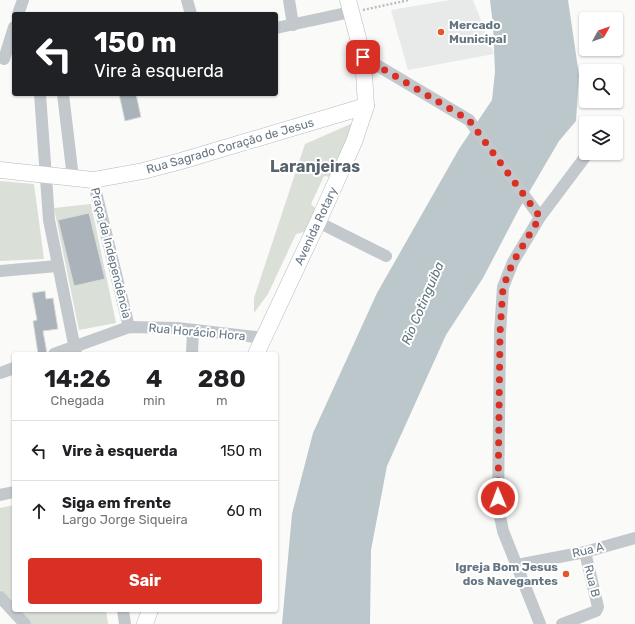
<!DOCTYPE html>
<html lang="pt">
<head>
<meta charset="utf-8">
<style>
  body { margin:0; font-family:Rubik,sans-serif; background:#f6f6f6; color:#202124; height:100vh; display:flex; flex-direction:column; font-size:15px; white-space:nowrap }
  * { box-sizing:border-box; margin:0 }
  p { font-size:13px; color:#757577 }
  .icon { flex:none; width:22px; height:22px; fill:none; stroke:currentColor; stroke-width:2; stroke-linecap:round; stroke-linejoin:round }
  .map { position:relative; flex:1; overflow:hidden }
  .details { position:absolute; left:12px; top:352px; width:266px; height:260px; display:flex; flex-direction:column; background:#fff; border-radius:4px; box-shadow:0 1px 3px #0004 }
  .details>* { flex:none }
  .guide { position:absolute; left:12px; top:12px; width:266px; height:84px; border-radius:4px; box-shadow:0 1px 3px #0004; background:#202124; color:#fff; overflow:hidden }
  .needle { width:26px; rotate:50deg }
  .fabs { position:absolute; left:579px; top:12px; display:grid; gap:8px }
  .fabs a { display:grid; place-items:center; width:44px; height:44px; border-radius:4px; background:#fff; box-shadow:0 1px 3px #0004; font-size:20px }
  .pin { position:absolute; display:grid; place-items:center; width:34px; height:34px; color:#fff; margin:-17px; border-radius:8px; box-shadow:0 2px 6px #0006 }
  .me { position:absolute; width:44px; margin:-22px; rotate:359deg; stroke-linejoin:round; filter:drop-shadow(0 0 3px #0008) }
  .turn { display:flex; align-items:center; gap:14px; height:84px; padding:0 16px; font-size:18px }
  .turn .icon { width:52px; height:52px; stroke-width:2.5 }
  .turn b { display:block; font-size:28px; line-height:34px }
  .eta { display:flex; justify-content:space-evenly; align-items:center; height:68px; text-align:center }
  .eta b { font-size:24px; font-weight:700; line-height:28px }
  .cta { display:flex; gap:8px; margin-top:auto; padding:8px 16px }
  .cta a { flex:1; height:46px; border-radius:4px; background:#d93025; color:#fff; font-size:16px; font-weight:700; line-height:46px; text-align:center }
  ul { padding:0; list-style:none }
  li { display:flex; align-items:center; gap:12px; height:60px; padding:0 16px; border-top:1px solid #e0e0e0 }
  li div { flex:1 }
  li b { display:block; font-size:15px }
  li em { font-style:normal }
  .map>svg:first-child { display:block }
  .built { fill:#e8e9e9 }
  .green { fill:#dadfd7 }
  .water { fill:#bbc7cb }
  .building { fill:#aab3b9; stroke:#dcdcda }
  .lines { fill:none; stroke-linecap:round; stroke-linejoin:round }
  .secondary-casing { stroke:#b3babf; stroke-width:17 }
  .path { stroke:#bbbfc2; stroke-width:2.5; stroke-dasharray:2 2; stroke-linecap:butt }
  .street { stroke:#c3c8cc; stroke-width:12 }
  .secondary { stroke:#fff; stroke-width:16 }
  .route { stroke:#d93025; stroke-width:7; stroke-dasharray:0 12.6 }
  .poi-dot { fill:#e4572e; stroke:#fff; stroke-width:1.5 }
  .labels { text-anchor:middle; stroke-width:4; stroke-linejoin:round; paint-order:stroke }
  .poi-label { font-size:12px; font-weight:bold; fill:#657683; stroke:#fff; text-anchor:start }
  .street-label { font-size:12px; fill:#657683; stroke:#fff }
  .water-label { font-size:13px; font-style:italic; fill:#60757c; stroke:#fff }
  .district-label { font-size:16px; font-weight:bold; fill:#57646e; stroke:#fff }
</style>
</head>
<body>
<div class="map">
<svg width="635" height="624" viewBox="0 0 635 624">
  <rect width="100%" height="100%" fill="#fafaf8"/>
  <path class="built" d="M450,0H473L494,54L408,70L391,10Z"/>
  <g class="green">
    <path d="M353,123L331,177L324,176L311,204L318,211L308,231L296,234L268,294L254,313V298L305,144Z"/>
    <path d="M0,181L34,184L44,259L0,261Z"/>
    <path d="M91,204L116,323L79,330L54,208Z"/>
    <path d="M14,505V606L0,590V508Z"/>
    <path d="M17,610H106L108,624H30Z"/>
  </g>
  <path class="water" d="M490,0H568L579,75L576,121L559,141L518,211L483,278L446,335L387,466L371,550L370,624H282L292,514L313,433L377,293L459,149L492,100L495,72L493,25Z"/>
  <g class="building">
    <path d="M119,94H136L141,117L125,121Z"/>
    <path d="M89,213L105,279L74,286L58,220Z"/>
    <path d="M45,291L46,299L53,298L58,329L43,331L47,353L38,354L33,321L37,320L32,293Z"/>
  </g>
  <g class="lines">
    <g class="secondary-casing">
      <g id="secondary">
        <path d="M0,170L93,180L143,171L181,161L366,106"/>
        <path d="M256,354L318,222L354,142L366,106L363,57L348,0"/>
        <path d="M145,624L150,610"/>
      </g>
    </g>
    <path class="path" d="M363,10L409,0"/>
    <g class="street">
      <path d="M187,0L191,14"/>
      <path d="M289,0L293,25"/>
      <path d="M18,14L23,0"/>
      <path d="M276,28L351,12"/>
      <path d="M363,57L469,120L540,217"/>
      <path d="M4,59L14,27"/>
      <path d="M40,94L49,220L76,354"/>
      <path d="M63,94L73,178"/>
      <path d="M93,180L129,327"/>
      <path d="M318,222L386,256"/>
      <path d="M0,271L57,266"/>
      <path d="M54,354L129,327L177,328L264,338"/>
      <path d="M192,354L193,330"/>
      <path d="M0,373L14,368"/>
      <path d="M0,495L14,492"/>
      <path d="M517,565L585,552L635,538"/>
      <path d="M0,597L25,624"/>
      <path d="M123,610L125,624"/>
      <path d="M540,624L503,531L498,507L500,333L503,287L513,262L540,217L588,153"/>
      <path d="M562,624L596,611L598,607L585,552"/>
    </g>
    <use href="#secondary" class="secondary"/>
  </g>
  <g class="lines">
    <path class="route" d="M363,57L469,120L540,217L513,262L503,287L500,333L498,498"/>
  </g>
  <g class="poi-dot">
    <circle cx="441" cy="32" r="4"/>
    <circle cx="566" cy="574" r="4"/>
  </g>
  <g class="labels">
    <g class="poi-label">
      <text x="449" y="29">Mercado<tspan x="449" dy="14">Municipal</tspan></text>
      <text x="558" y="571" text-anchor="end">Igreja Bom Jesus<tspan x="558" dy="14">dos Navegantes</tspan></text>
    </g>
    <g class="street-label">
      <text transform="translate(230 146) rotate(-16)" y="4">Rua Sagrado Coração de Jesus</text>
      <text transform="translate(316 226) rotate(-65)" y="4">Avenida Rotary</text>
      <text transform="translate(111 253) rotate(76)" y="4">Praça da Independência</text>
      <text transform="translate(197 332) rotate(5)" y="4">Rua Horácio Hora</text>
      <text transform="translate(588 550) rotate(-13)" y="4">Rua A</text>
      <text transform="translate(592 581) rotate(76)" y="4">Rua B</text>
    </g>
    <g class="water-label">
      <text transform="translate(422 303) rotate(-67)" y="5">Rio Cotinguiba</text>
    </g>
    <g class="district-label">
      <text x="315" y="172">Laranjeiras</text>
    </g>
  </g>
</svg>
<div class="fabs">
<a><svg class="needle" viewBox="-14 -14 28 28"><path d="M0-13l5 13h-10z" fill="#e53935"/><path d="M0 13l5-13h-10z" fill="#757577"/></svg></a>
<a><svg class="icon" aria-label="search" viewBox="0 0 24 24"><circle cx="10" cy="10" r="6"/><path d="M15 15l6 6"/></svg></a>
<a><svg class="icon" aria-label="layers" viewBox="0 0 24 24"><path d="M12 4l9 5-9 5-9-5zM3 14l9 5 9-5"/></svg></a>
</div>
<div class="pin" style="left:363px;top:57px;background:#d93025"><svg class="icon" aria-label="arrive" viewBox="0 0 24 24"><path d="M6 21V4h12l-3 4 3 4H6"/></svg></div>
<svg class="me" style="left:498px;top:498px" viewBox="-20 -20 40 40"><circle r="17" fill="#d93025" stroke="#fff" stroke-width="3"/><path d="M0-11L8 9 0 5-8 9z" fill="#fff"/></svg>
<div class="guide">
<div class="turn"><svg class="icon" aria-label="left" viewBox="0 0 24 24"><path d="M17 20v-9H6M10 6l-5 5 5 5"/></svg><div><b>150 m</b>Vire à esquerda</div></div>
</div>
<section class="details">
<div class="eta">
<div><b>14:26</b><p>Chegada</p></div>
<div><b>4</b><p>min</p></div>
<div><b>280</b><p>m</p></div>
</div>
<ul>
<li><svg class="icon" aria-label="left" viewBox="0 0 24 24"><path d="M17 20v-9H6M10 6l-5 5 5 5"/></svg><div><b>Vire à esquerda</b></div><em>150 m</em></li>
<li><svg class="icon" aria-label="ahead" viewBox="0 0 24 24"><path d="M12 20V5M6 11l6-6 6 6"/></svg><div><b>Siga em frente</b><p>Largo Jorge Siqueira</p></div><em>60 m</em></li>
</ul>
<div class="cta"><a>Sair</a></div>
</section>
</div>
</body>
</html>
